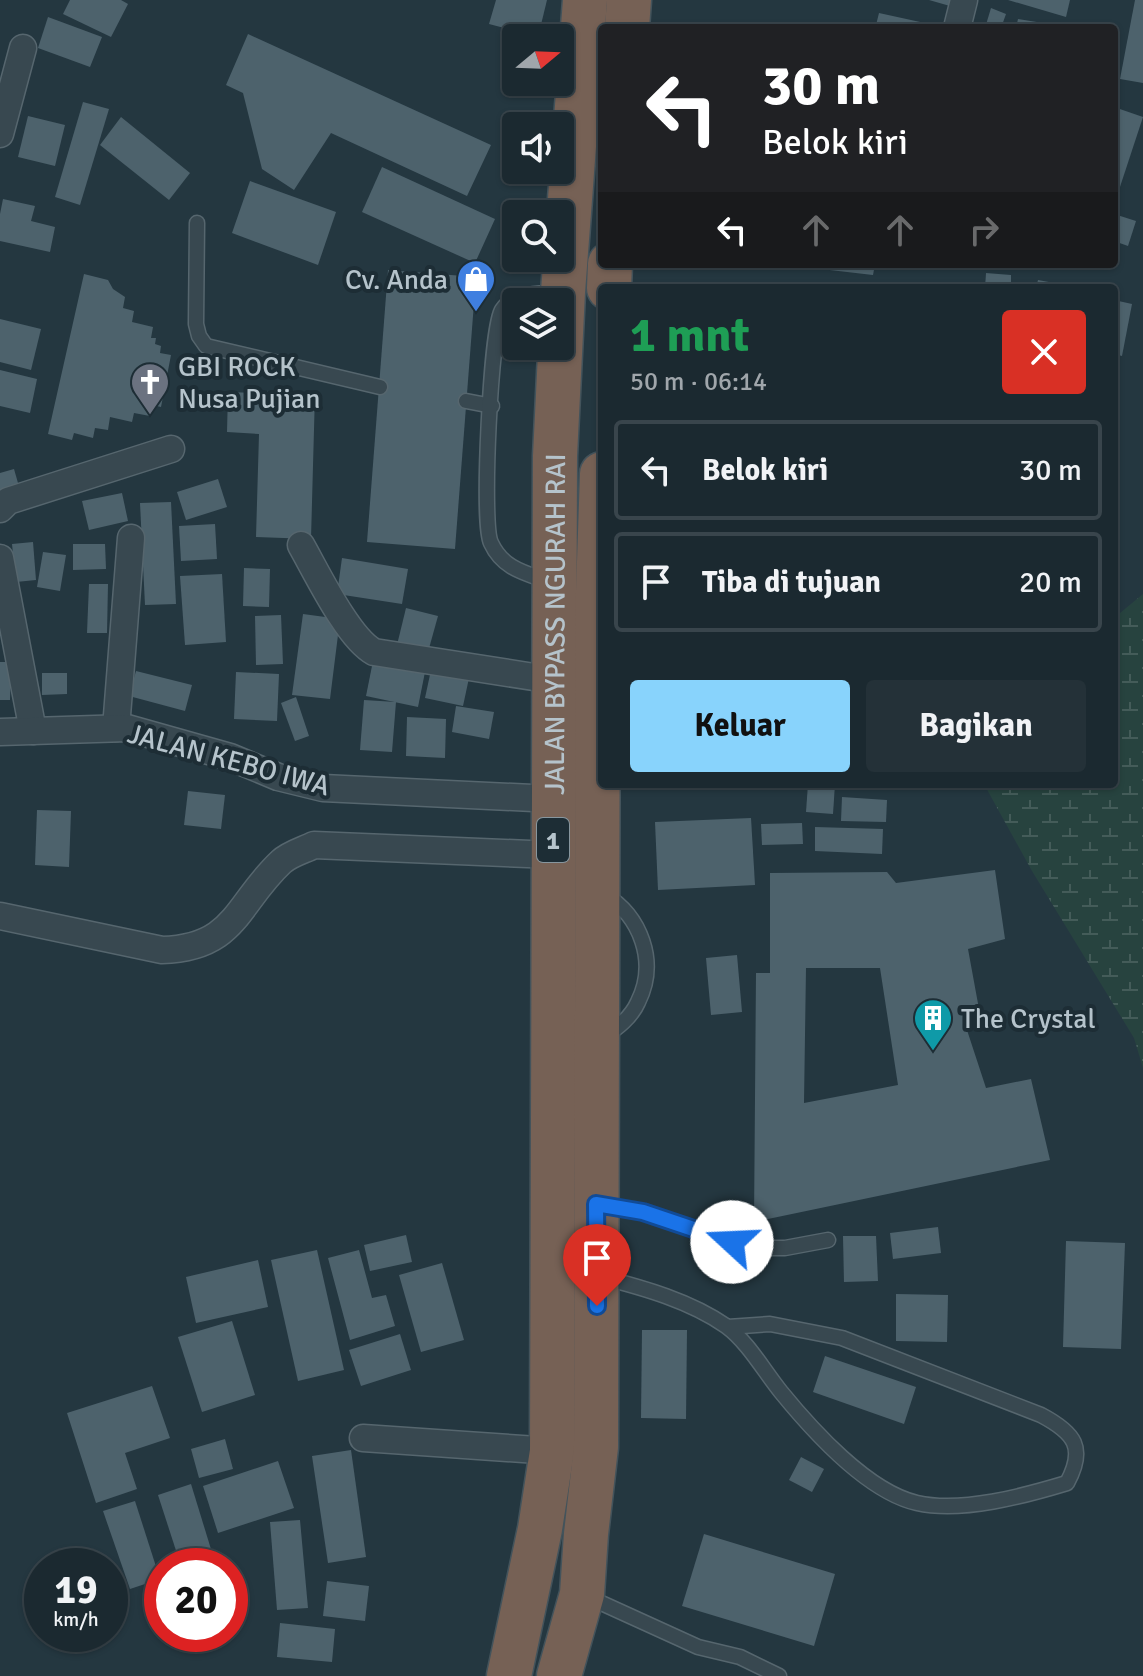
<!DOCTYPE html>
<html lang="id">
<head>
<meta charset="utf-8">
<style>
  body { margin:0; font-family:Signika,sans-serif; background:#243138; color:#f1f3f6; height:100vh; display:flex; flex-direction:column; font-size:30px; white-space:nowrap }
  * { box-sizing:border-box; margin:0 }
  p { font-size:26px; color:#a0a6ab }
  .icon { flex:none; width:44px; height:44px; fill:none; stroke:currentColor; stroke-width:2; stroke-linecap:round; stroke-linejoin:round }
  .map { position:relative; flex:1; overflow:hidden }
  .drawer { position:absolute; left:598px; top:284px; width:520px; height:504px; display:flex; flex-direction:column; background:#1b2930; border-radius:8px; box-shadow:0 2px 6px #0004,0 0 0 2px #39454c }
  .drawer>* { flex:none }
  .guide { position:absolute; left:598px; top:24px; width:520px; height:244px; border-radius:8px; box-shadow:0 2px 6px #0004,0 0 0 2px #39454c; background:#202124; color:#fff; overflow:hidden }
  .needle { width:52px; rotate:71deg }
  .fabs { position:absolute; left:502px; top:24px; display:grid; gap:16px }
  .fabs a { display:grid; place-items:center; width:72px; height:72px; border-radius:8px; background:#1b2930; box-shadow:0 2px 6px #0004,0 0 0 2px #39454c; font-size:40px }
  .speed { position:absolute; left:24px; top:1548px; display:flex; gap:16px; font-size:40px; font-weight:700; text-align:center }
  .speed>* { display:grid; place-content:center; width:104px; height:104px; border-radius:50%; background:#1b2930; box-shadow:0 2px 6px #0004,0 0 0 2px #39454c; line-height:1 }
  .speed small { font-size:20px; font-weight:400 }
  .speed .limit { border:12px solid #d22; background:#fff; color:#111 }
  .pin { position:absolute; display:grid; place-items:center; width:68px; height:68px; color:#fff; margin:-82px -34px; border-radius:50% 50% 50% 0; rotate:-45deg; box-shadow:0 0 8px #0007 }
  .pin .icon { rotate:45deg }
  .me { position:absolute; width:88px; margin:-44px; rotate:290deg; stroke-linejoin:round; filter:drop-shadow(0 0 6px #0008) }
  .turn { display:flex; align-items:center; gap:28px; height:168px; padding:0 32px; font-size:36px }
  .turn .icon { width:104px; height:104px; stroke-width:2.5 }
  .turn b { display:block; font-size:56px; line-height:68px }
  .lanes { display:flex; align-items:center; height:76px; padding:0 32px; background:#0003; justify-content:center; gap:40px; direction:ltr }
  .lanes .off { opacity:.35 }
  .round { display:grid; place-items:center; flex:none; width:84px; height:84px; border-radius:8px; background:#243138 }
  .headline { display:flex; align-items:center; justify-content:space-between; height:136px; padding:0 32px }
  h1 { font-size:48px; font-weight:700; line-height:60px; color:#1e9e55 }
  .button { display:flex; gap:16px; margin-top:auto; padding:16px 32px }
  .button a { flex:1; height:92px; border-radius:8px; background:#88d3fc; color:#111; font-size:32px; font-weight:700; line-height:92px; text-align:center }
  .button a+a { background:#243138; color:#f1f3f6 }
  ul { padding:0; list-style:none }
  li { display:flex; align-items:center; gap:24px; height:100px; margin:0 16px 12px; padding:0 16px; border:4px solid #39454c; border-radius:8px }
  li div { flex:1 }
  li b { display:block; font-size:30px }
  li em { font-style:normal }
  .map>svg:first-child { display:block }
  .wetland { fill:url(#wetland-marsh) }
  .building { fill:#4d626c; fill-rule:evenodd }
  .lines { fill:none; stroke-linecap:round; stroke-linejoin:round }
  .lane-casing { stroke:#56666e; stroke-width:17 }
  .street-casing { stroke:#56666e; stroke-width:29 }
  .highway-casing { stroke:#43535b; stroke-width:47 }
  .lane { stroke:#384850; stroke-width:14 }
  .street { stroke:#384850; stroke-width:26 }
  .highway { stroke:#766155; stroke-width:44 }
  .route-casing { stroke:#114b97; stroke-width:20 }
  .route { stroke:#1a73e8; stroke-width:14 }
  .labels { text-anchor:middle; stroke-width:8; stroke-linejoin:round; paint-order:stroke }
  .shield { fill:#1d2d35; stroke:#87969e; stroke-width:2 }
  .shield-label { font-size:26px; font-weight:bold; fill:#b5c3cb }
  .poi-label { font-size:28px; fill:#b5c3cb; stroke:#1d2d35; text-anchor:start }
  .street-label { font-size:28px; fill:#b5c3cb; stroke:#1d2d35 }
</style>
</head>
<body>
<div class="map">
<svg width="1143" height="1676" viewBox="0 0 1143 1676">
  <defs>
    <pattern id="wetland-marsh" width="20" height="14" patternUnits="userSpaceOnUse" patternTransform="scale(2)"><rect width="20" height="14" fill="#27433f"/><path d="M1 5h8M5 5V1M11 12h8M15 12V8" fill="none" stroke="#445c59"/></pattern>
  </defs>
  <rect width="100%" height="100%" fill="#243740"/>
  <path class="wetland" d="M1143,594V1068L1134,1038L1032,871L984,784H1114V618Z"/>
  <g class="building">
    <path d="M70,0H121L128,4L111,37L63,14Z"/>
    <path d="M496,0H547L538,37L489,24Z"/>
    <path d="M929,0H951L950,6Z"/>
    <path d="M1008,0H1070L1066,17Z"/>
    <path d="M1135,0H1143V83L1120,79Z"/>
    <path d="M991,8L1006,14L1001,28H985Z"/>
    <path d="M879,13L943,27V28H870L876,25Z"/>
    <path d="M48,17L102,37L90,67L38,48Z"/>
    <path d="M1018,19L1043,23L1042,28H1016Z"/>
    <path d="M248,34L491,145L467,196L331,133L294,190L262,169L243,93L226,85Z"/>
    <path d="M83,102L109,109L80,205L55,197Z"/>
    <path d="M1114,107L1143,117L1116,199L1114,198Z"/>
    <path d="M28,116L65,125L55,166L18,157Z"/>
    <path d="M121,117L190,173L169,200L100,145Z"/>
    <path d="M382,167L495,219L475,263L362,212Z"/>
    <path d="M250,181L336,212L318,265L232,233Z"/>
    <path d="M3,199L35,206L31,221L55,227L50,252L0,241V214Z"/>
    <path d="M1114,214L1136,221L1128,246L1114,241Z"/>
    <path d="M821,264H875L873,275L821,269Z"/>
    <path d="M388,270L476,277L455,549L367,542Z"/>
    <path d="M986,273L1011,275V288H985Z"/>
    <path d="M84,274L108,280L113,289L125,297L123,308L134,311L132,322L153,327L151,338H156L155,344L161,346L160,353L171,355L161,407L152,405L150,416L134,413L132,422L110,417L108,430L95,428L93,438L74,433L72,440L48,434Z"/>
    <path d="M1038,280L1065,285L1064,288H1036Z"/>
    <path d="M1114,300L1132,304L1122,356L1114,354Z"/>
    <path d="M0,319L41,329L31,370L0,362Z"/>
    <path d="M1114,367L1119,368L1116,388H1114Z"/>
    <path d="M0,370L37,379L30,413L0,406Z"/>
    <path d="M261,391L315,393L311,539L256,537L259,434L227,432L228,392L260,393Z"/>
    <path d="M14,469L20,490L0,496V473Z"/>
    <path d="M218,479L227,507L186,520L177,492Z"/>
    <path d="M122,493L128,521L89,530L82,501Z"/>
    <path d="M171,502L176,604L145,605L140,503Z"/>
    <path d="M215,524L217,559L181,561L179,526Z"/>
    <path d="M33,542L36,580L16,582L12,544Z"/>
    <path d="M73,544H105L106,569L73,570Z"/>
    <path d="M43,552L66,555L60,591L37,587Z"/>
    <path d="M342,558L408,569L402,604L337,594Z"/>
    <path d="M244,568L270,569L269,607L243,606Z"/>
    <path d="M222,574L226,642L185,645L180,576Z"/>
    <path d="M89,584H108L107,633H87Z"/>
    <path d="M406,608L438,616L428,652L397,645Z"/>
    <path d="M303,614L340,619L330,699L292,695Z"/>
    <path d="M281,615L283,664L256,665L255,616Z"/>
    <path d="M374,656L426,667L418,707L366,696Z"/>
    <path d="M0,662H11L10,700H0Z"/>
    <path d="M431,670L469,678L463,706L425,698Z"/>
    <path d="M136,671L192,685L185,711L129,696Z"/>
    <path d="M236,672L279,674L277,721L234,719Z"/>
    <path d="M42,673H67V694L42,695Z"/>
    <path d="M296,697L309,736L295,741L281,703Z"/>
    <path d="M364,700L396,702L392,752L360,750Z"/>
    <path d="M456,706L494,712L489,739L452,732Z"/>
    <path d="M407,717L446,719L445,758L406,756Z"/>
    <path d="M808,784H835L833,814L806,812Z"/>
    <path d="M188,791L225,795L221,829L184,825Z"/>
    <path d="M842,797L887,800L886,822L841,821Z"/>
    <path d="M37,810L71,811L69,867L35,865Z"/>
    <path d="M751,818L755,885L658,890L655,822Z"/>
    <path d="M802,823L803,844L762,845L761,824Z"/>
    <path d="M815,827L883,829L882,854L815,851Z"/>
    <path d="M995,870L1005,939L968,949L979,1009L965,1024L986,1088L1031,1079L1050,1160L754,1222L756,973H770V873L887,872L896,883ZM806,968H880L898,1085L804,1103Z"/>
    <path d="M737,955L742,1012L711,1015L706,958Z"/>
    <path d="M938,1227L941,1253L893,1259L890,1233Z"/>
    <path d="M406,1235L412,1262L370,1271L364,1245Z"/>
    <path d="M843,1236H876L878,1281L844,1282Z"/>
    <path d="M1066,1241L1125,1243L1121,1349L1063,1347Z"/>
    <path d="M317,1250L344,1370L298,1381L271,1260Z"/>
    <path d="M359,1250L372,1298L386,1295L395,1326L350,1340L328,1258Z"/>
    <path d="M258,1260L268,1307L196,1323L186,1277Z"/>
    <path d="M442,1263L464,1340L421,1352L399,1275Z"/>
    <path d="M896,1294L948,1295L947,1342L896,1341Z"/>
    <path d="M232,1321L255,1395L202,1412L178,1337Z"/>
    <path d="M642,1330H687L686,1419L641,1418Z"/>
    <path d="M400,1334L411,1370L361,1386L349,1350Z"/>
    <path d="M825,1356L916,1387L904,1424L813,1392Z"/>
    <path d="M152,1386L170,1438L125,1453L137,1489L96,1503L67,1413Z"/>
    <path d="M225,1439L233,1469L199,1478L191,1449Z"/>
    <path d="M351,1450L366,1557L328,1563L312,1456Z"/>
    <path d="M801,1457L824,1469L812,1492L789,1480Z"/>
    <path d="M278,1461L294,1508L218,1533L203,1486Z"/>
    <path d="M191,1484L214,1559L191,1566H181L158,1495Z"/>
    <path d="M135,1501L160,1579L130,1589L103,1511Z"/>
    <path d="M300,1520L308,1608L277,1610L270,1522Z"/>
    <path d="M704,1534L835,1574L814,1646L682,1606Z"/>
    <path d="M327,1581L369,1586L365,1621L323,1616Z"/>
    <path d="M280,1623L335,1629L332,1662L277,1657Z"/>
  </g>
  <g class="lines">
    <g class="lane-casing">
      <g id="lane">
        <path d="M197,223L196,324L199,336L206,346L380,387"/>
        <path d="M466,401L492,406"/>
        <path d="M550,582C525,573 503,569 491,543C481,523 491,326 502,310C514,292 541,294 559,292"/>
        <path d="M604,1037C617,1028 631,1018 638,1002C658,962 641,916 604,894"/>
        <path d="M601,1205L643,1212L750,1248H785L828,1240"/>
        <path d="M601,1277C644,1288 690,1301 726,1326C748,1342 764,1371 781,1392C812,1430 868,1492 917,1503C962,1513 1024,1496 1067,1483C1086,1448 1075,1433 1041,1415L842,1338L770,1324L728,1327"/>
        <path d="M586,1596L698,1647L740,1657L779,1676"/>
      </g>
    </g>
    <g class="street-casing">
      <g id="street">
        <path d="M957,28L964,0"/>
        <path d="M0,134L23,48"/>
        <path d="M0,509L8,501L171,449"/>
        <path d="M301,545C317,573 348,638 374,652L553,680"/>
        <path d="M0,558L33,731"/>
        <path d="M116,728L131,538"/>
        <path d="M0,732L127,728L230,757L278,777L323,788L553,799"/>
        <path d="M0,916L162,950C236,948 236,904 281,862C289,854 304,850 314,845L553,855"/>
        <path d="M363,1438L552,1451"/>
      </g>
    </g>
    <g class="highway-casing">
      <g id="highway">
        <path d="M627,28L629,0"/>
        <path d="M609,288L610,264"/>
        <path id="s1" d="M509,1676L540,1529L552,1451L555,456L563,292L585,0"/>
        <path d="M559,1676L582,1594L586,1534L596,1447L598,591L602,474"/>
      </g>
    </g>
    <use href="#lane" class="lane"/>
    <use href="#street" class="street"/>
    <use href="#highway" class="highway"/>
  </g>
  <g class="lines">
    <g class="route-casing">
      <path id="route" d="M597,1306L596,1204L643,1212L732,1242"/>
    </g>
    <use href="#route" class="route"/>
  </g>
  <defs>
    <g id="shop-pin" transform="scale(2)"><path d="M0 17L-7.5 6A9.5 9.5 0 1 1 7.5 6Z" fill="#3f7fe0" stroke="#1d2d35"/><path d="M-5-2.5h2.3a2.7 3.5 0 0 1 5.4 0H5L5.5 6h-11ZM-1.5-2.5h3a1.5 2.3 0 0 0-3 0Z" fill="#fff"/></g>
    <g id="church-pin" transform="scale(2)"><path d="M0 17L-7.5 6A9.5 9.5 0 1 1 7.5 6Z" fill="#6b7280" stroke="#1d2d35"/><path d="M-1.2-6h2.4v3.5h3.3v2.4h-3.3V6h-2.4V-.1h-3.3v-2.4h3.3Z" fill="#fff"/></g>
    <g id="building-pin" transform="scale(2)"><path d="M0 17L-7.5 6A9.5 9.5 0 1 1 7.5 6Z" fill="#0f9aa8" stroke="#1d2d35"/><path d="M-4-6H4V6H1V3H-1V6H-4ZM-2.5-4.3h1.7v1.8h-1.7ZM.8-4.3h1.7v1.8H.8ZM-2.5-1h1.7V.8h-1.7ZM.8-1h1.7V.8H.8Z" fill="#fff"/></g>
  </defs>
  <g fill-rule="evenodd">
    <use href="#shop-pin" x="476" y="279"/>
    <use href="#church-pin" x="150" y="382"/>
    <use href="#building-pin" x="933" y="1018"/>
  </g>
  <g class="labels">
    <rect class="shield" x="537" y="818" width="32" height="44" rx="6"/>
    <g class="shield-label">
      <text x="553" y="849">1</text>
    </g>
    <g class="poi-label">
      <text x="448" y="289" text-anchor="end">Cv. Anda</text>
      <text x="178" y="376">GBI ROCK<tspan x="178" dy="32">Nusa Pujian</tspan></text>
      <text x="961" y="1028">The Crystal</text>
    </g>
    <g class="street-label">
      <text dy="10" stroke="none"><textPath href="#s1" startOffset="1056">JALAN BYPASS NGURAH RAI</textPath></text>
      <text transform="translate(229 759) rotate(15)" y="10">JALAN KEBO IWA</text>
    </g>
  </g>
</svg>
<div class="fabs">
<a><svg class="needle" viewBox="-14 -14 28 28"><path d="M0-13l5 13h-10z" fill="#e53935"/><path d="M0 13l5-13h-10z" fill="#a0a6ab"/></svg></a>
<a><svg class="icon" aria-label="sound" viewBox="0 0 24 24"><path d="M4 9h4l5-4v14l-5-4H4zM17 9q2 3 0 6"/></svg></a>
<a><svg class="icon" aria-label="search" viewBox="0 0 24 24"><circle cx="10" cy="10" r="6"/><path d="M15 15l6 6"/></svg></a>
<a><svg class="icon" aria-label="layers" viewBox="0 0 24 24"><path d="M12 4l9 5-9 5-9-5zM3 14l9 5 9-5"/></svg></a>
</div>
<div class="speed"><div>19<small>km/h</small></div><div class="limit">20</div></div>
<div class="pin" style="left:597px;top:1306px;background:#d93025"><svg class="icon" aria-label="arrive" viewBox="0 0 24 24"><path d="M6 21V4h12l-3 4 3 4H6"/></svg></div>
<svg class="me" style="left:732px;top:1242px" viewBox="-20 -20 40 40"><circle r="19" fill="#fff"/><path d="M0-13L10 11 0 6-10 11z" fill="#1a73e8"/></svg>
<div class="guide">
<div class="turn"><svg class="icon" aria-label="left" viewBox="0 0 24 24"><path d="M17 20v-9H6M10 6l-5 5 5 5"/></svg><div><b>30 m</b>Belok kiri</div></div>
<div class="lanes"><svg class="icon" aria-label="left" viewBox="0 0 24 24"><path d="M17 20v-9H6M10 6l-5 5 5 5"/></svg><svg class="icon off" aria-label="ahead" viewBox="0 0 24 24"><path d="M12 20V5M6 11l6-6 6 6"/></svg><svg class="icon off" aria-label="ahead" viewBox="0 0 24 24"><path d="M12 20V5M6 11l6-6 6 6"/></svg><svg class="icon off" aria-label="right" viewBox="0 0 24 24"><path d="M7 20v-9h11M14 6l5 5-5 5"/></svg></div>
</div>
<section class="drawer">
<div class="headline"><div><h1>1 mnt</h1><p>50 m · 06:14</p></div><a class="round" style="background:#d93025;color:#fff"><svg class="icon" aria-label="close" viewBox="0 0 24 24"><path d="M6 6l12 12M18 6L6 18"/></svg></a></div>
<ul>
<li><svg class="icon" aria-label="left" viewBox="0 0 24 24"><path d="M17 20v-9H6M10 6l-5 5 5 5"/></svg><div><b>Belok kiri</b></div><em>30 m</em></li>
<li><svg class="icon" aria-label="arrive" viewBox="0 0 24 24"><path d="M6 21V4h12l-3 4 3 4H6"/></svg><div><b>Tiba di tujuan</b></div><em>20 m</em></li>
</ul>
<div class="button"><a>Keluar</a><a>Bagikan</a></div>
</section>
</div>
</body>
</html>
